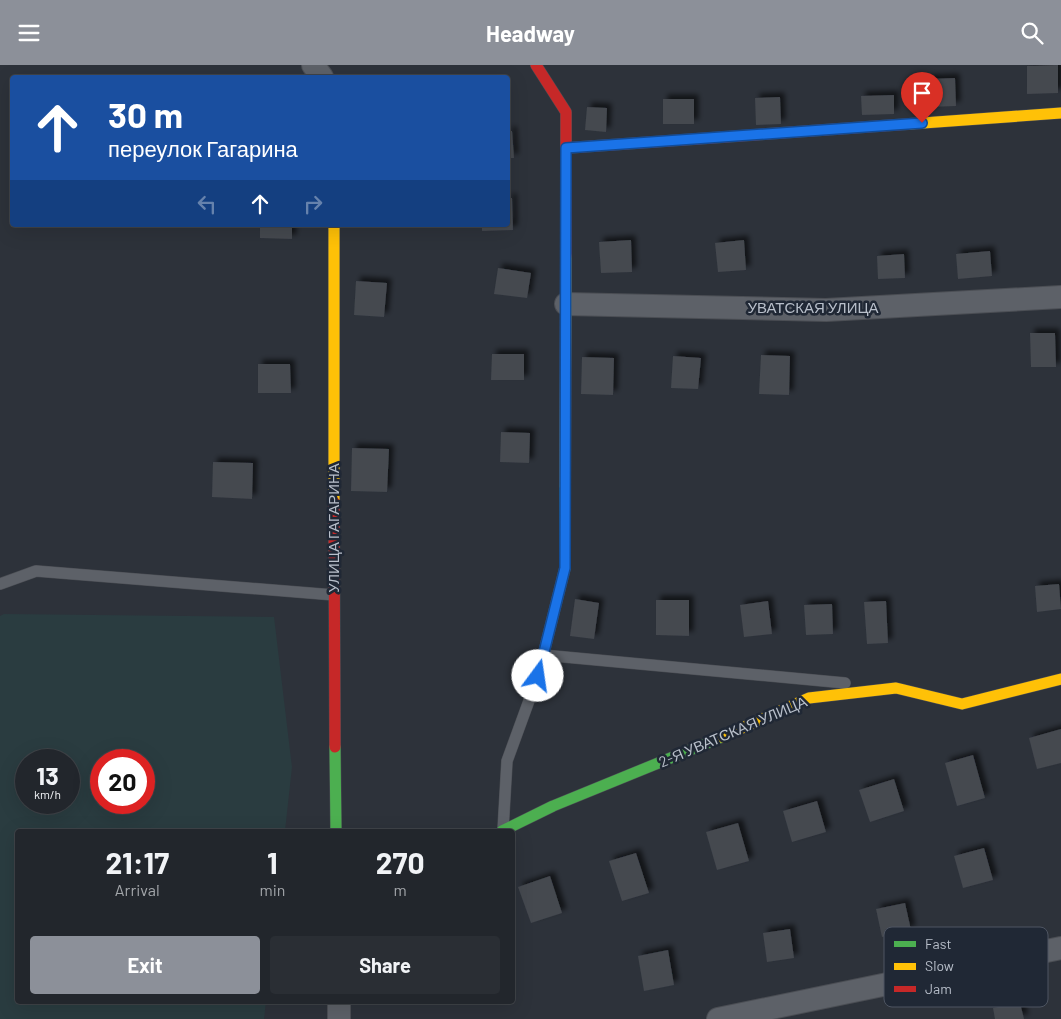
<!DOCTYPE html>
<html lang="en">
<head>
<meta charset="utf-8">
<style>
  body { margin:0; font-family:Barlow,sans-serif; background:#2a2e34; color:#f1f3f6; height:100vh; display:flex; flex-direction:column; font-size:19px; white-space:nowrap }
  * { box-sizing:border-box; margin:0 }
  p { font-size:16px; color:#a2a5a9 }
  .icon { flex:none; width:28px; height:28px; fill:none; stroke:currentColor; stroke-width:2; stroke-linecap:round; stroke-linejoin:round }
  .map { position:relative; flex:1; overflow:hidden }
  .drawer { position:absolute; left:15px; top:764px; width:500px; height:175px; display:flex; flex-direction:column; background:#22262c; border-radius:5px; box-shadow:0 5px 20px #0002,0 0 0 1px #3f4348 }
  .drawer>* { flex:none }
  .guide { position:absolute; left:10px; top:10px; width:500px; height:152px; border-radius:5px; box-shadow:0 5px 20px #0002,0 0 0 1px #3f4348; background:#1a4fa0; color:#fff; overflow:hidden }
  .speed { position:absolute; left:15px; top:684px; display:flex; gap:10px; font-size:25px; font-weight:700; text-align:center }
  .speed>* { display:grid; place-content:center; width:65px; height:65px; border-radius:50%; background:#22262c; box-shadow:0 5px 20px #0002,0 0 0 1px #3f4348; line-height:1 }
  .speed small { font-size:12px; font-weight:400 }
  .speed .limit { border:8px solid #d22; background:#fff; color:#111 }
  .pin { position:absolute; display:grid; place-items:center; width:42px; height:42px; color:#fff; margin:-51px -21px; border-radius:50% 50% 50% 0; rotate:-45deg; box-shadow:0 0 5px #0007 }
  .pin .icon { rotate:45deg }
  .me { position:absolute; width:55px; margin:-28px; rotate:14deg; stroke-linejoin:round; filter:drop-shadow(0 0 4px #0008) }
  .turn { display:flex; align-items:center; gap:18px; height:105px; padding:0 15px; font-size:22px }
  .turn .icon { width:65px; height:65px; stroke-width:2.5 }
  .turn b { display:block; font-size:35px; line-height:42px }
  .lanes { display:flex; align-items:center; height:48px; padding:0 15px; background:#0003; justify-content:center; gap:25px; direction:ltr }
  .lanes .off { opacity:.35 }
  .eta { display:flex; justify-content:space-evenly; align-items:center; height:85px; text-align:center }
  .eta b { font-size:30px; font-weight:700; line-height:35px }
  .button { display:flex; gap:10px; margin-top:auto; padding:10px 15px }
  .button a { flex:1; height:58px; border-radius:5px; background:#8c9099; color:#fff; font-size:20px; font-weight:700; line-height:58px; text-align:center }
  .button a+a { background:#2a2e34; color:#f1f3f6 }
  header { display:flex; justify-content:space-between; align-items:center; height:65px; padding:0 15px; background:#8c9099; color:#fff; font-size:22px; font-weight:700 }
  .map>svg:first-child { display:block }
  .green { fill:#2a3c40; fill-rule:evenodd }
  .building { fill:#44484f; filter:url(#shadow) }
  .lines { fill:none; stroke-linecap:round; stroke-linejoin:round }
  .lane-casing { stroke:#4b4e54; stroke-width:12 }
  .street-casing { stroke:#4b4e54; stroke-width:24 }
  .fast-casing { stroke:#4b4e54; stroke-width:12 }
  .slow-casing { stroke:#4b4e54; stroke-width:12 }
  .jam-casing { stroke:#4b4e54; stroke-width:12 }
  .lane { stroke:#5d6168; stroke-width:11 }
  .street { stroke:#5d6168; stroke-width:22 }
  .fast { stroke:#4caf50; stroke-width:11 }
  .slow { stroke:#ffc107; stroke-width:11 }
  .jam { stroke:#c62828; stroke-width:11 }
  .route-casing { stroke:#114b97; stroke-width:12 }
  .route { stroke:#1a73e8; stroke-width:9 }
  .labels { text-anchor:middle; stroke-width:5; stroke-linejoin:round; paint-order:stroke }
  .street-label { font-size:15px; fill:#b8bfca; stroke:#202835 }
  .key { fill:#202835; stroke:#4e5562; stroke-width:1 }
  .key-label { font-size:14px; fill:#b8bfca }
</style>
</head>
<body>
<header><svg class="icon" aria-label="menu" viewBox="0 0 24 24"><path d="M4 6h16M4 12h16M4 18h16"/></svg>Headway<svg class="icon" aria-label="search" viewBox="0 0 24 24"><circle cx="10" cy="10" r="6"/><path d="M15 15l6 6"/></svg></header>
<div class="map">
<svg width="1061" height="954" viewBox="0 0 1061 954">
  <defs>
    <filter id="shadow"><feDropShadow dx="4.5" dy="-4.5" stdDeviation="2.5" flood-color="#0009"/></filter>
  </defs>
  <rect width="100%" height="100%" fill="#2d323a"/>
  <path class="green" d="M4,549L274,552L292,702L285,766H18V936H266L264,954H0V551ZM26,695H69V738H26ZM101,695H144V738H101Z"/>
  <g class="building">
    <path d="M1058,0V28L1027,29V1Z"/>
    <path d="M955,13L956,41L929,42L928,14Z"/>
    <path d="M894,30V49L862,50L861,31Z"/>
    <path d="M780,32L781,59L756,60L755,33Z"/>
    <rect x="663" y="34" width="31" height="25"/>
    <path d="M587,42L607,43L606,67L585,65Z"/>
    <path d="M508,66H512L514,93H508Z"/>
    <path d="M508,133H512L513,165L482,166V160H508Z"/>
    <path d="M260,160H292V174L260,173Z"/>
    <path d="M631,175L632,207L601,208L599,177Z"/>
    <path d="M744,175L746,205L718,207L715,178Z"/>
    <path d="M990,186L992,211L958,214L956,189Z"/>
    <path d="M904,189L905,213L878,214L877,191Z"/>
    <path d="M498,203L531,208L527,233L494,229Z"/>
    <path d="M356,216L387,218L384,252L354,250Z"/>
    <path d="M1030,268H1055L1056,302H1031Z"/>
    <path d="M492,289H524V315H491Z"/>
    <path d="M761,290L790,291L789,330L759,329Z"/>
    <path d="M673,291L701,293L698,324L671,323Z"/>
    <path d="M582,292L614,293L613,330L581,329Z"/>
    <path d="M258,299H290L291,328H258Z"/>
    <path d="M501,367L530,368L529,398L500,397Z"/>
    <path d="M352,383L389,384L387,427L351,426Z"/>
    <path d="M213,397L253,398L252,434L212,432Z"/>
    <path d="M1059,519L1061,544L1037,547L1035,521Z"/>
    <path d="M575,534L599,538L594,574L570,571Z"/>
    <path d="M656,535H689V571L656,570Z"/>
    <path d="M768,536L772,569L744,572L740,540Z"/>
    <path d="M886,536L888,578L867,579L864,537Z"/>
    <path d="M832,539L833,569L806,570L804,540Z"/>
    <path d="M1061,664V698L1037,704L1029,673Z"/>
    <path d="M973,690L985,733L957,741L945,698Z"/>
    <path d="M894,714L904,746L870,757L859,725Z"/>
    <path d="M817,736L826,767L792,777L783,746Z"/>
    <path d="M738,758L749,796L717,805L706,767Z"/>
    <path d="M984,783L993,815L963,823L954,791Z"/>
    <path d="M636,788L649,828L622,836L609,796Z"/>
    <path d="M550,811L562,848L531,858L518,822Z"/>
    <path d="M905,838L911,865L882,872L876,844Z"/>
    <path d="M790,864L794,893L767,897L763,868Z"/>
    <path d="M668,885L674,920L644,926L638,891Z"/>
    <path d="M1020,938L1024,954H995L993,943Z"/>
  </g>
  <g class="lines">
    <g class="lane-casing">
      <g id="lane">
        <path d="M0,519L36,506L334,530"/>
        <path d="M543,590L845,618"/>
        <path d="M503,765L507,696L538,611L565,503"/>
      </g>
    </g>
    <g class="street-casing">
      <g id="street">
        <path d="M313,0L322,12"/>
        <path d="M566,239L826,245L1061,232"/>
        <path d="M339,936V954"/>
        <path d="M718,954L1061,883"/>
      </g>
    </g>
    <g class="fast-casing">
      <g id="fast">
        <path d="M565,503V421"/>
        <path d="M335,682L336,766"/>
        <path d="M502,766L553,741L722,672"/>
      </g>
    </g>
    <g class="slow-casing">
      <g id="slow">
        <path d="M909,59L1061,48"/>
        <path d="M334,160V437"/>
        <path d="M565,421L566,191"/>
        <path d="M722,672L809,633L896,623L962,639L1061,614"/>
      </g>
    </g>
    <g class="jam-casing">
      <g id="jam">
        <path d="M536,0L566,47V191"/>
        <path d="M566,83L909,59"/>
        <path d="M334,437L335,682"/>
      </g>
    </g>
    <use href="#lane" class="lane"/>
    <use href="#street" class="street"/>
    <use href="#fast" class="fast"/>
    <use href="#slow" class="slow"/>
    <use href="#jam" class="jam"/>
  </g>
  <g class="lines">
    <g class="route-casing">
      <path id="route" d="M538,611L565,503L566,83L922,58"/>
    </g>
    <use href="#route" class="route"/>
  </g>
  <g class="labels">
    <g class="street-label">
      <text x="813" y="248">УВАТСКАЯ УЛИЦА</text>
      <text transform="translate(334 463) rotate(-90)" y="5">УЛИЦА ГАГАРИНА</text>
      <text transform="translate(733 667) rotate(-23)" y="5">2-Я УВАТСКАЯ УЛИЦА</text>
    </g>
  </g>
  <rect x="884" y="862" width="164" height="80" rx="8" class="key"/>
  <rect x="894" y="876" width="22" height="6" fill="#4caf50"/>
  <rect x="894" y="898" width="22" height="7" fill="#ffc107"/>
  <rect x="894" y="921" width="22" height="6" fill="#c62828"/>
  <g class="key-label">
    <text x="925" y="884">Fast</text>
    <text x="925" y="906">Slow</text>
    <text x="925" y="929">Jam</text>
  </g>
</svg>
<div class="speed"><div>13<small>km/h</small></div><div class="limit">20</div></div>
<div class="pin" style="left:922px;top:58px;background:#d93025"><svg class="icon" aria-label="arrive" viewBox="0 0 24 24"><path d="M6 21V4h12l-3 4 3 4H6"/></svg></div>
<svg class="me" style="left:538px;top:611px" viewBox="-20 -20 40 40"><circle r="19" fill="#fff"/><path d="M0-13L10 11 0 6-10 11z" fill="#1a73e8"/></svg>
<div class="guide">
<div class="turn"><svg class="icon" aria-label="ahead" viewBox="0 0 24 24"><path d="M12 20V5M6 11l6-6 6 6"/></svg><div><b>30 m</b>переулок Гагарина</div></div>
<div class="lanes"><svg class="icon off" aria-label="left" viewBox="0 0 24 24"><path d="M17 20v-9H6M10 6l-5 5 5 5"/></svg><svg class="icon" aria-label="ahead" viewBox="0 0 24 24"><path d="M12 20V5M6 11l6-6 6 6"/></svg><svg class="icon off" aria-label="right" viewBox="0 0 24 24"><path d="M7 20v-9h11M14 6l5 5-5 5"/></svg></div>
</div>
<section class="drawer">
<div class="eta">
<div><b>21:17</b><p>Arrival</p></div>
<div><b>1</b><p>min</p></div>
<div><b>270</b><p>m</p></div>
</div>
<div class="button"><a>Exit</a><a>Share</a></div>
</section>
</div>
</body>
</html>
